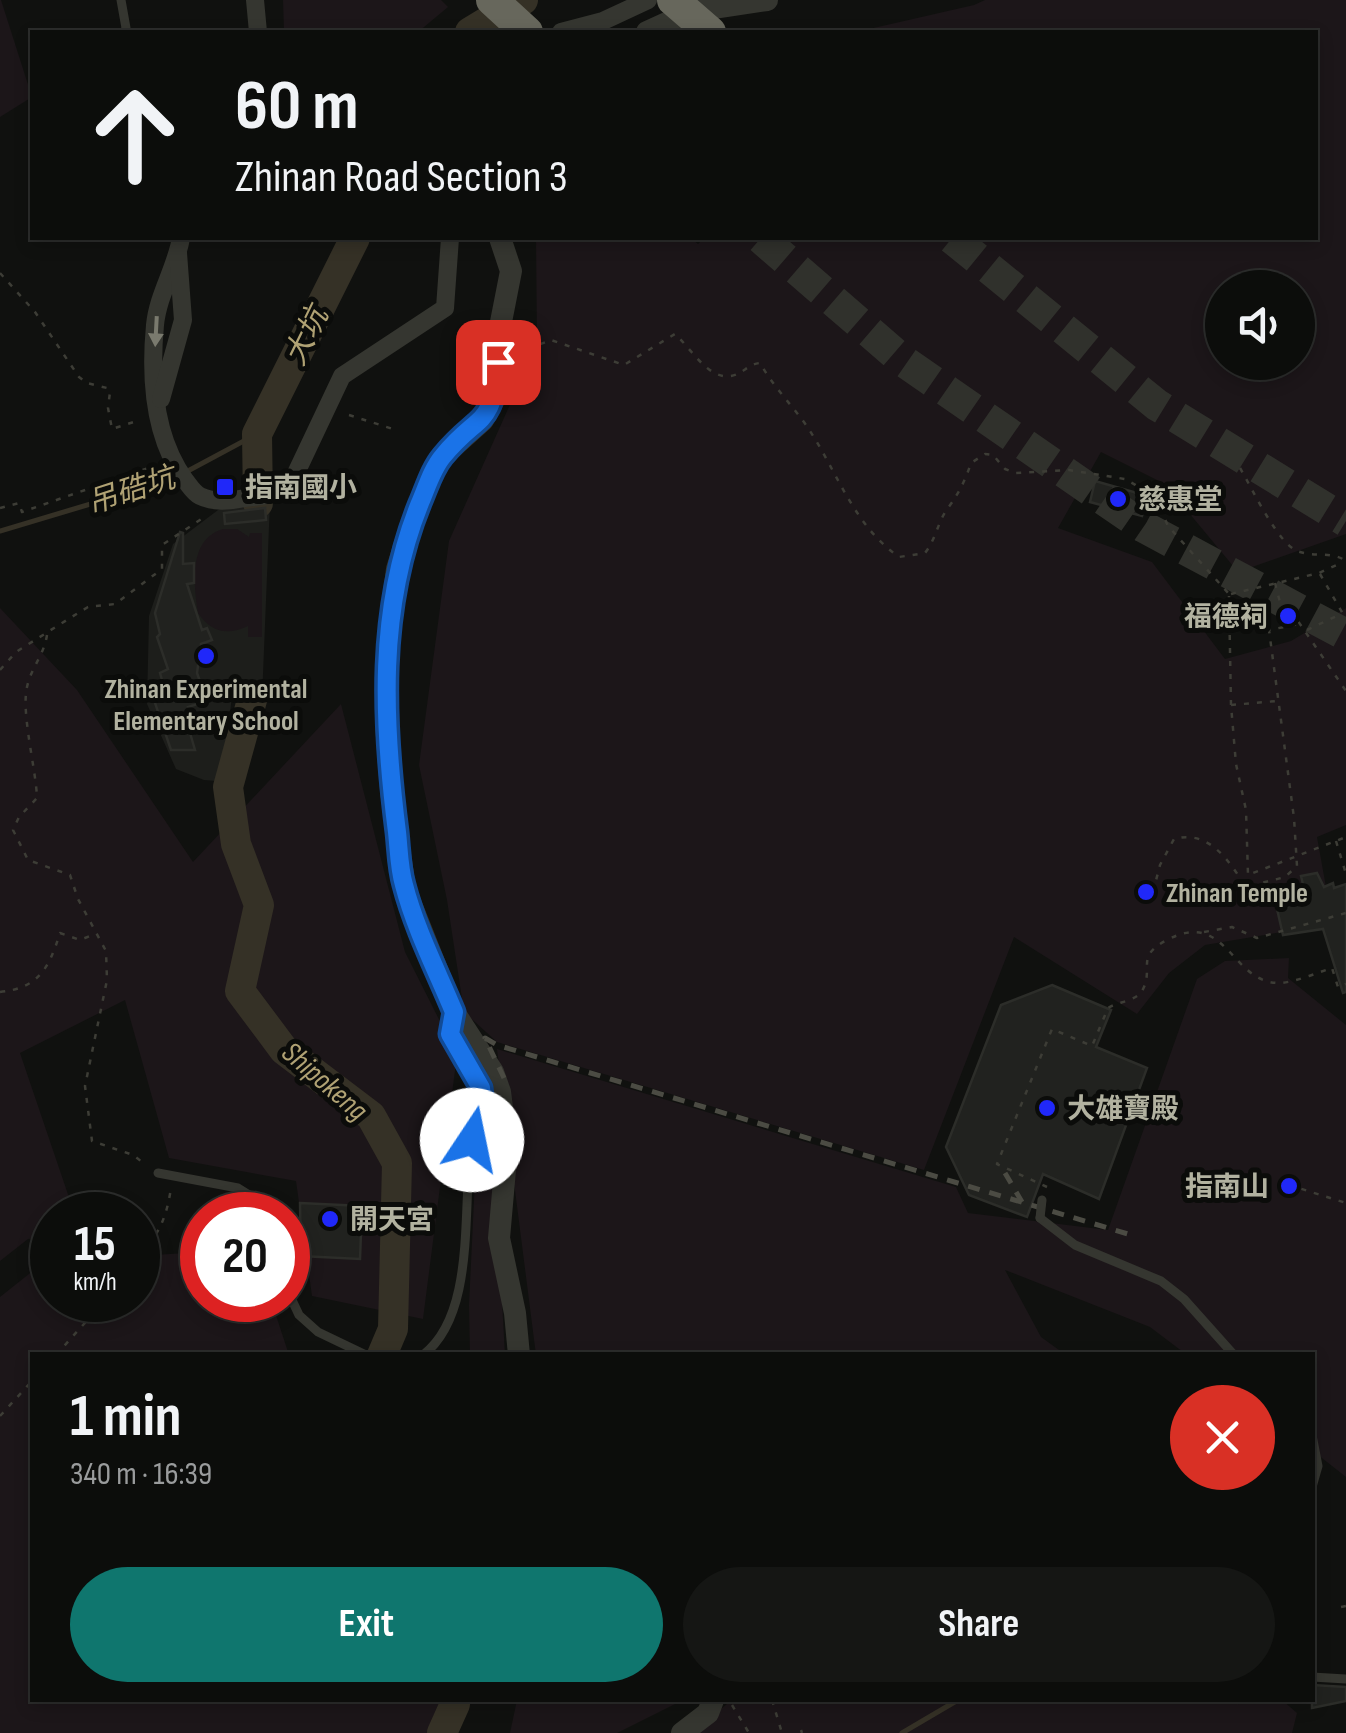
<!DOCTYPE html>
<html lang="en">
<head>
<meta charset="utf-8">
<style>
  body { margin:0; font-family:"Sofia Sans Condensed","Noto Sans TC",sans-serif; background:#151614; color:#f1f3f6; height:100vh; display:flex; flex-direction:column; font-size:38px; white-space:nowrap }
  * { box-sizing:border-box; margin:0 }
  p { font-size:32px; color:#9a9c9d }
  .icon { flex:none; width:55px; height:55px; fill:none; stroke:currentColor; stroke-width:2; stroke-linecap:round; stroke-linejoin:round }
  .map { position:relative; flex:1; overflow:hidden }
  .drawer { position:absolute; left:30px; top:1352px; width:1285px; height:350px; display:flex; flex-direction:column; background:#0c0d0b; border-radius:0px; box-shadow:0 5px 15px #0003,0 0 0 2px #2c2d2c }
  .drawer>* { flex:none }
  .guide { position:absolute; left:30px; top:30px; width:1288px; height:210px; border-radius:0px; box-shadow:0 5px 15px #0003,0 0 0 2px #2c2d2c; background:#0c0d0b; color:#f1f3f6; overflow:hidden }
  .controls { position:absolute; left:1205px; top:270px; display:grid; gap:20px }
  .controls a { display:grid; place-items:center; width:110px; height:110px; border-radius:50%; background:#0c0d0b; box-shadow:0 5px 15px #0003,0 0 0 2px #2c2d2c; font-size:50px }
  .speed { position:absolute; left:30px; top:1192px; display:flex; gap:20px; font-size:50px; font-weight:700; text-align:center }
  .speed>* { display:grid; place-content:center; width:130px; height:130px; border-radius:50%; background:#0c0d0b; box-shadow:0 5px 15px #0003,0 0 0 2px #2c2d2c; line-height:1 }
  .speed small { font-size:25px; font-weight:400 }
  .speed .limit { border:15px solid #d22; background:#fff; color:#111 }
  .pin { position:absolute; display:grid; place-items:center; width:85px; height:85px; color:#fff; margin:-42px; border-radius:20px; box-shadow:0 5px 15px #0006 }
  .me { position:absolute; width:110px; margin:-55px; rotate:11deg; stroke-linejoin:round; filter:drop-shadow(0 0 8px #0008) }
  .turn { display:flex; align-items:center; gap:35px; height:210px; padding:0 40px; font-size:45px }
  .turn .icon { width:130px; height:130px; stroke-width:2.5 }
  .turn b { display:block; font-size:70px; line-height:85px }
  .round { display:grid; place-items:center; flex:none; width:105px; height:105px; border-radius:52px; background:#151614 }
  .overview { display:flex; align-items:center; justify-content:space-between; height:170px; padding:0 40px }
  h1 { font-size:60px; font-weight:700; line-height:75px }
  .cta { display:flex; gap:20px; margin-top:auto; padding:20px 40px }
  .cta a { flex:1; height:115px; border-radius:60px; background:#0f766e; color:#fff; font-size:40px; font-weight:700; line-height:115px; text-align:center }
  .cta a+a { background:#151614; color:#f1f3f6 }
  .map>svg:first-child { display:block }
  .built { fill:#1d1e1b }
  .green { fill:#1c1619; fill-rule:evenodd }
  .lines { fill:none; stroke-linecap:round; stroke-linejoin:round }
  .stream { stroke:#353126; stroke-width:5 }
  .river { stroke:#353126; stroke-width:30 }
  .building { fill:#21221f; stroke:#2c2d29; stroke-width:2.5 }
  .motorway-tunnel { stroke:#30312c; stroke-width:32; stroke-dasharray:32 16; stroke-linecap:butt }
  .path { stroke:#3d3d36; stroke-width:2.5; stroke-dasharray:5 8; stroke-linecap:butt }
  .service { stroke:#353630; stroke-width:9 }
  .minor { stroke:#353630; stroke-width:18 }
  .tertiary { stroke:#353630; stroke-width:22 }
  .motorway { stroke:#67675c; stroke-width:32 }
  .rail { stroke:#4b4b43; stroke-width:5; stroke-dasharray:12 10; stroke-linecap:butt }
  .service-bridge { stroke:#353630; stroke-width:9 }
  .motorway-bridge { stroke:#67675c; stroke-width:32 }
  .oneway { fill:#7a7a6e }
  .route-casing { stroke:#114b97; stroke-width:25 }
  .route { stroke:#1a73e8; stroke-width:18 }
  .poi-dot { fill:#2028f9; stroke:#0b0c0a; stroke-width:4 }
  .labels { text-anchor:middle; stroke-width:10; stroke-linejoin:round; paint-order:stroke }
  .poi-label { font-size:28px; font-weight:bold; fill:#b2b2a0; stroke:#0b0c0a; text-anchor:start }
  .water-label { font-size:30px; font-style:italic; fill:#b0a274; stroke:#0b0c0a }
</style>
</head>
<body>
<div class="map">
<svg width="1346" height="1733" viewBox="0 0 1346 1733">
  <rect width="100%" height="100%" fill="#10110f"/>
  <path class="built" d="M270,502L262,699L232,696L225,754L217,781L204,780L176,769L147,704L149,616L173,544L222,507Z"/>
  <g class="green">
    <path d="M1,0L32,97L0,117V0Z"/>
    <path d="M283,0H441L448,7L418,32H284Z"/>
    <path d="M985,0H1346V534L1238,572L1165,484L1101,452L1058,528L1152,562L1225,659L1291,641L1346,608V825L1317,837L1326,887L1295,895L1300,929L1205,945L1169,973L1137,1014L1014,937L924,1170L497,1042L464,1012L447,900L419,765L449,541L537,344L536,238H691L698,244L704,238H1315V32H856L974,5ZM1222,288H1298V362H1222Z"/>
    <path d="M223,529H237L249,537L250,533H262V637H248V626C227,636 211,632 198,613C193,582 189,539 223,529Z"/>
    <path d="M0,608L77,690L193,862L341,704L405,952L457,1055L423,1319L312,1296L296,1181L169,1158L125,1000L20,1053L75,1215H52V1237L28,1239L0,1261Z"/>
    <path d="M1289,958L1288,978L1346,1025V1477L1313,1451L1312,1355H1187L1150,1327L1005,1270L1041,1337L1066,1355H536L497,1049L956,1187L968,1213L1108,1230L1197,979L1225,961Z"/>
    <path d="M494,1157L505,1355H470L469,1305L476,1158Z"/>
    <path d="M202,1252V1300H271L289,1355H32V1700H462L442,1733H0V1297L44,1262L52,1261V1300H138V1256Z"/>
    <path d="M517,1700H683L617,1733H510Z"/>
    <path d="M732,1700H1282L1297,1713L1292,1733H691Z"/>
  </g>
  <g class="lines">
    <g class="stream">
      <path d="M0,531L171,480L257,434"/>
      <path d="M902,1733L958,1700"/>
    </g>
    <g class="river">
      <path d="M470,32L523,0"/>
      <path d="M258,503L257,434L355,238"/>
      <path d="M252,700L228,787L236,844L259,905L240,991L284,1050L371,1116L397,1163L393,1329L382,1355"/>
      <path d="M442,1733L455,1704L454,1700"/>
    </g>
  </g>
  <g class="building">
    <path d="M1095,481L1148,496L1142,516L1090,502Z"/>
    <path d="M265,508L266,520L225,524L224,513Z"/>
    <path d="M180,532L183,533V564L194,563V583L187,584L202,630L207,628L212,640L201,644L197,673L207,701L188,707L196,730L190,733L195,750H171L154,700L166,694L160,673L168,669L157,637L160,634L155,613Z"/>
    <path d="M1317,873L1324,887L1333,883L1334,888L1346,884V992L1343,993L1323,929L1283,935L1277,909L1307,901L1301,876Z"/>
    <path d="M1052,985L1111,1010L1096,1047L1147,1068L1099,1199L1043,1174L1027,1217L969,1195L946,1147L1001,1005Z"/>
    <path d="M300,1203L362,1206L360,1259L301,1256Z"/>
    <path d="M1312,1685L1346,1687V1701L1312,1708Z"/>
  </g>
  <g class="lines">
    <g class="motorway-tunnel">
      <path d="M761,238L902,360L1144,527L1346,635"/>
      <path d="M952,238L1157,405L1346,521"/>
    </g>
    <g class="path">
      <path d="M0,273L35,312L79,377L87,383L107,388L110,392L108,408L112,429L140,420"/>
      <path d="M520,359L528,349L551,340L624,365L675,334C691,348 708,380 731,376C743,374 748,364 760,363C773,386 791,404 806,425C837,470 852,524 899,557L925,553C936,539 938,521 948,508C959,493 965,481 971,463L985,454L993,455L1005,469L1016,473L1069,470L1125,479L1144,490L1159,506L1168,526L1229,594"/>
      <path d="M349,415L393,429"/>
      <path d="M1240,468C1252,488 1279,547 1300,552C1315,557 1332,551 1346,561"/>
      <path d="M0,508L19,503L22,512L154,466"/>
      <path d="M1320,574L1346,619"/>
      <path d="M1275,583L1282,610L1289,608L1346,691"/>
      <path d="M1231,594L1319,573L1343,562"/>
      <path d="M1229,596L1231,705L1236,764L1246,810L1248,875L1346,837"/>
      <path d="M1307,630L1341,614"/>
      <path d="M47,635C44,655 31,668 27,687C21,713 36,769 37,798L19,817L13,830L28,860L70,875L78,899L106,951L107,980L85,1086L92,1141L133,1155L146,1165"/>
      <path d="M0,670L16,652L62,623L88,607L115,604L162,569V545L203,518"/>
      <path d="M1231,705L1277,701"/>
      <path d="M1336,841L1346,874"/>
      <path d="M1153,892L1160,865L1174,839C1209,829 1229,861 1246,887L1285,877L1297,866L1294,818L1269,630L1299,624"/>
      <path d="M1204,932L1232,927L1257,938L1346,913"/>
      <path d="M0,992C39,988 49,968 60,933L80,940L95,934"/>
      <path d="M1289,1185L1346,1203"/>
      <path d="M1047,1187L997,1164L1052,1029L1092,1046L1108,1008C1117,1002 1136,1001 1142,991C1155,968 1134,957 1167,940C1227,908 1231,984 1280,983C1296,982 1316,973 1332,968L1338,987L1346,984"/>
      <path d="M138,1253C160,1237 167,1214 171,1188"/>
      <path d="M56,1355L92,1315L95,1300"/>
      <path d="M0,1416L32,1381"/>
      <path d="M1341,1607L1346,1606"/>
      <path d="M772,1700L782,1733"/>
      <path d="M1235,1700L1243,1707"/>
      <path d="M732,1705L749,1733"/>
      <path d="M801,1730L802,1733"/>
    </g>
    <g class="service">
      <path d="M121,0L126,28L124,32"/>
      <path d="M158,1173L238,1188L281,1215"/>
      <path d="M1040,1218L1075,1245L1161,1281L1184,1299L1234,1355"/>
      <path d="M288,1219L294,1242L291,1298L299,1315L318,1332L366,1355"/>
      <path d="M423,1355C478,1313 461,1202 472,1140C476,1122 486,1106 481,1087C475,1067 457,1053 450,1034L453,1020"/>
      <path d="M1312,1435L1318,1466L1312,1487"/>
      <path d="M1312,1677L1346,1679"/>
    </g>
    <g class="minor">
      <path d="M255,0L258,32"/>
      <path d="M561,32L603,21L648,0"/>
      <path d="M181,238C176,268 158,294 155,325C150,378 153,436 185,480C190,486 193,492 200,496C214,503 230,501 245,498C260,496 276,495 289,488L342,376L445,308L450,238"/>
      <path d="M161,399L183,320L178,253"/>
    </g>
    <g class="tertiary">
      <path d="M647,32L693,11L767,0"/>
      <path d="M500,238L511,271L500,327L495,398L483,420L444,455L434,471L407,537L397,569L388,640L386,724L391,791L405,889L454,1012L493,1072L500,1092L507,1147L499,1238L515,1313L519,1355"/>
      <path d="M682,1733L708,1713L713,1700"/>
    </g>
    <path class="motorway" d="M492,0L527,32"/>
    <g class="rail">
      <path d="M504,1078L485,1038L497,1045L1128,1234"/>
      <path d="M1005,1173L1022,1202"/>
    </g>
    <path class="service-bridge" d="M1040,1218L1042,1200"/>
    <path class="motorway-bridge" d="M673,0L710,32"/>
  </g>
  <defs><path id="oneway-solid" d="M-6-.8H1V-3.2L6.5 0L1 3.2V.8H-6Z" transform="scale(2.5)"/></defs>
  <use class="oneway" href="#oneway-solid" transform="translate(156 331) rotate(93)"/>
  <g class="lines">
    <g class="route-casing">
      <path id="route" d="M472,1140L483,1104L481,1088L450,1034L454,1012C437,971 415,928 404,885C399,868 399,850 397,832C383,722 377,609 420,503C427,487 432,469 443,456C480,411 492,430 498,362"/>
    </g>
    <use href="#route" class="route"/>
  </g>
  <g class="poi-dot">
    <rect x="215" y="477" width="20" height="20" rx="5"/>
    <circle cx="1118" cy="499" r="10"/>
    <circle cx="1288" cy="616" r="10"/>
    <circle cx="206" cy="656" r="10"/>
    <circle cx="1146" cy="892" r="10"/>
    <circle cx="1047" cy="1108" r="10"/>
    <circle cx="1289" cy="1186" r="10"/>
    <circle cx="330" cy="1219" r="10"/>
  </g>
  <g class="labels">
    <g class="poi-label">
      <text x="245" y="497">指南國小</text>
      <text x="1138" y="509">慈惠堂</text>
      <text x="1268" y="626" text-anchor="end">福德祠</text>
      <text x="206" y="698" text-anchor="middle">Zhinan Experimental<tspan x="206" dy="32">Elementary School</tspan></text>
      <text x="1166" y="902">Zhinan Temple</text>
      <text x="1067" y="1118">大雄寶殿</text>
      <text x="1269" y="1196" text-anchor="end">指南山</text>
      <text x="350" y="1229">開天宮</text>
    </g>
    <g class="water-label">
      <text transform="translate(306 336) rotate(-64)" y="10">大坑</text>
      <text transform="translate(131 490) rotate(-18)" y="10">吊硞坑</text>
      <text transform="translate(325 1081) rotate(41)" y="10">Shipokeng</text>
    </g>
  </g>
</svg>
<div class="controls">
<a><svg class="icon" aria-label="sound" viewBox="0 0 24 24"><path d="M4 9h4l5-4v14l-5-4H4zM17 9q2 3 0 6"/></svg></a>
</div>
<div class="speed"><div>15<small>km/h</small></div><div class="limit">20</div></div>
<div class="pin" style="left:498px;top:362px;background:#d93025"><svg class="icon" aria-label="arrive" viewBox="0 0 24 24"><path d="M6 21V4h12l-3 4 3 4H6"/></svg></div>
<svg class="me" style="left:472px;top:1140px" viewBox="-20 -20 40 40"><circle r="19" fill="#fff"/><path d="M0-13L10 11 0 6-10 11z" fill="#1a73e8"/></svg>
<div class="guide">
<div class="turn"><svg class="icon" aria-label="ahead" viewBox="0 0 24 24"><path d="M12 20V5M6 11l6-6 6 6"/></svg><div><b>60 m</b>Zhinan Road Section 3</div></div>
</div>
<section class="drawer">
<div class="overview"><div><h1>1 min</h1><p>340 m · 16:39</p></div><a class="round" style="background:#d93025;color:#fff"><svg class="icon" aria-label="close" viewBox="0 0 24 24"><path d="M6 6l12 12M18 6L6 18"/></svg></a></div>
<div class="cta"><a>Exit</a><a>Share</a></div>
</section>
</div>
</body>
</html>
